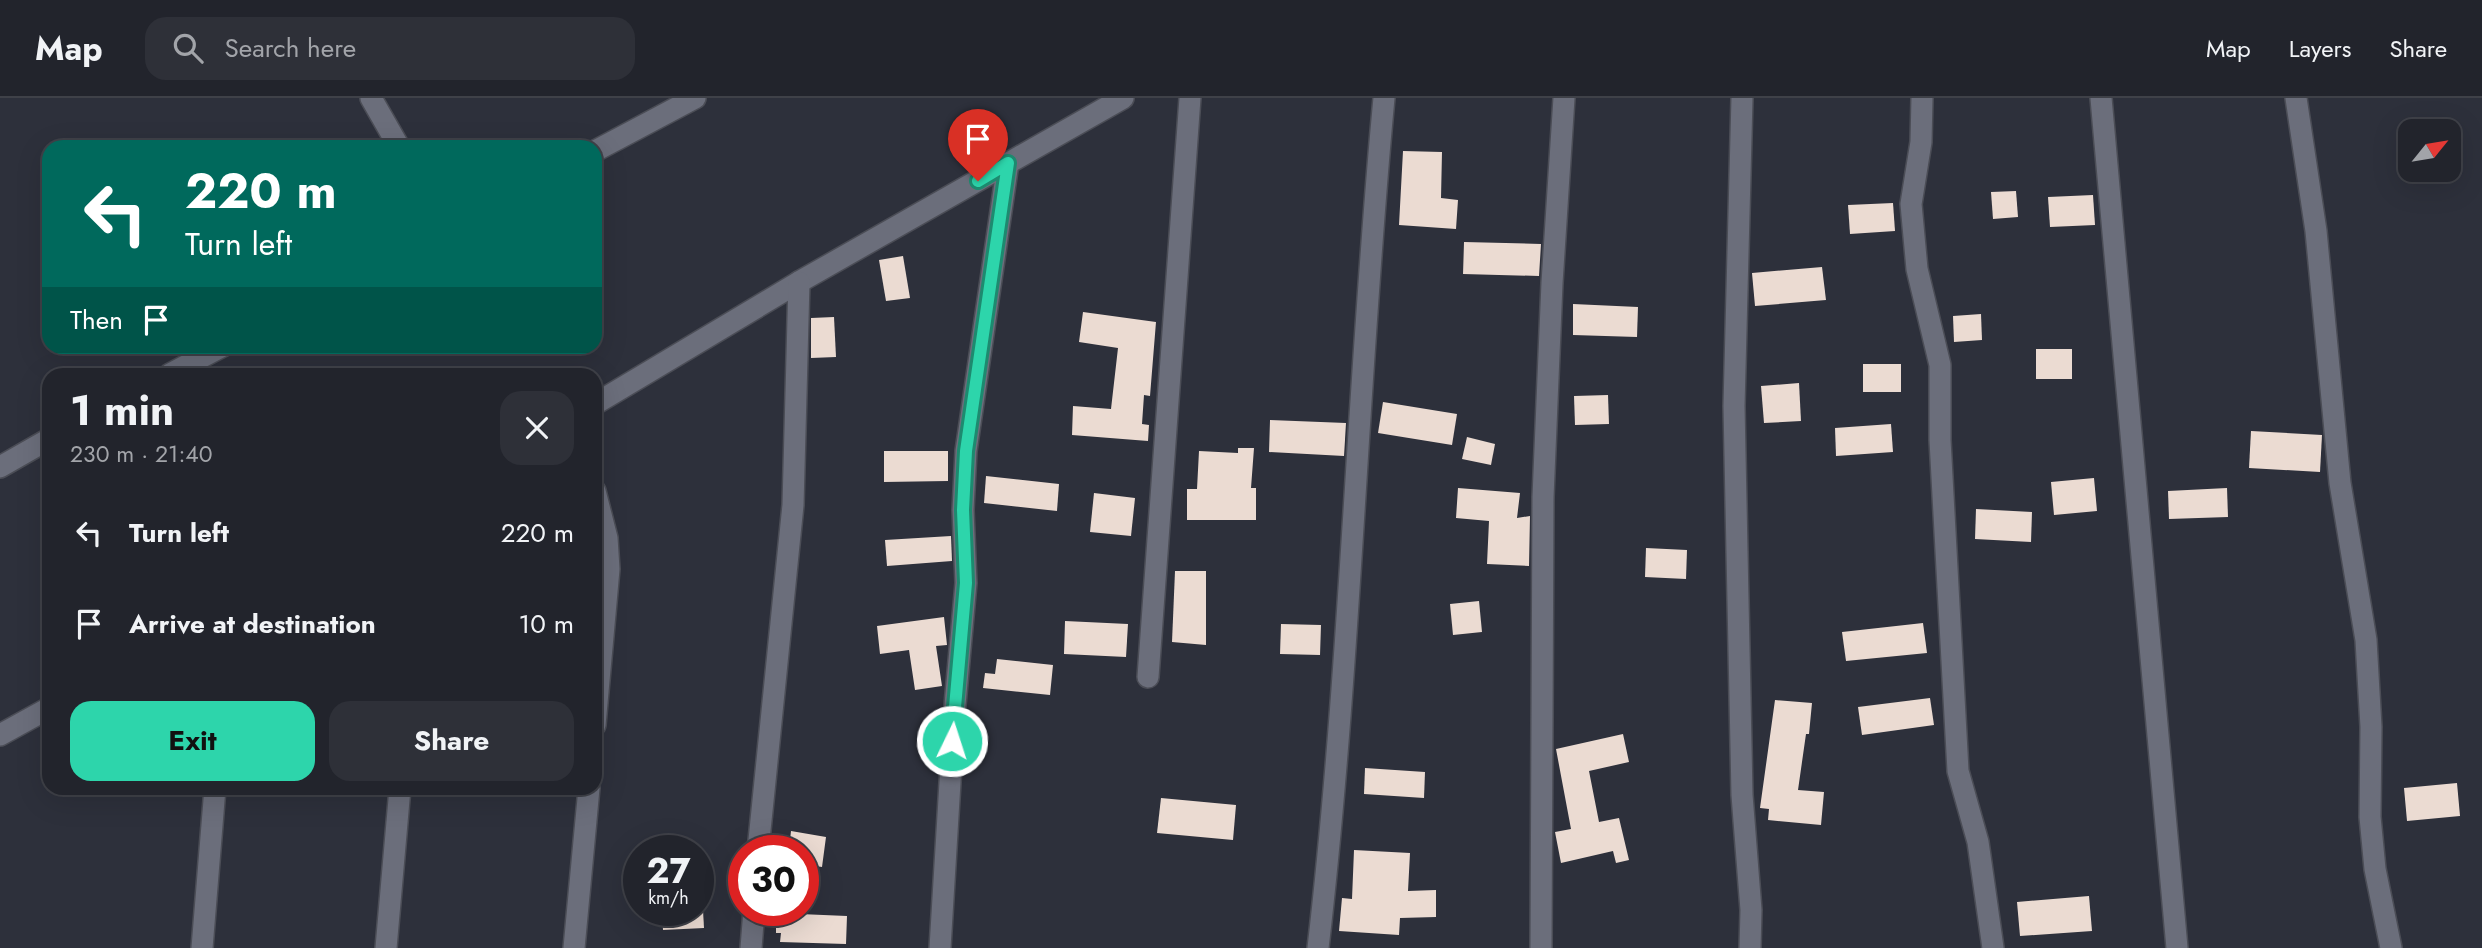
<!DOCTYPE html>
<html lang="en">
<head>
<meta charset="utf-8">
<style>
  body { margin:0; font-family:Jost,sans-serif; background:#2e3038; color:#f1f3f6; height:100vh; display:flex; flex-direction:column; font-size:26px; white-space:nowrap }
  * { box-sizing:border-box; margin:0 }
  p { font-size:23px; color:#a2a4a9 }
  .icon { flex:none; width:38px; height:38px; fill:none; stroke:currentColor; stroke-width:2; stroke-linecap:round; stroke-linejoin:round }
  .map { position:relative; flex:1; overflow:hidden }
  .details { position:absolute; left:42px; top:270px; width:560px; height:427px; display:flex; flex-direction:column; background:#22242c; border-radius:21px; box-shadow:0 7px 28px #0002,0 0 0 2px #3f4148 }
  .details>* { flex:none }
  .guide { position:absolute; left:42px; top:42px; width:560px; height:214px; border-radius:21px; box-shadow:0 7px 28px #0002,0 0 0 2px #3f4148; background:#00695c; color:#fff; overflow:hidden }
  .needle { width:46px; rotate:60deg }
  .buttons { position:absolute; left:2398px; top:21px; display:grid; gap:14px }
  .buttons a { display:grid; place-items:center; width:63px; height:63px; border-radius:14px; background:#22242c; box-shadow:0 7px 28px #0002,0 0 0 2px #3f4148; font-size:35px }
  .speed { position:absolute; left:623px; top:737px; display:flex; gap:14px; font-size:35px; font-weight:700; text-align:center }
  .speed>* { display:grid; place-content:center; width:91px; height:91px; border-radius:50%; background:#22242c; box-shadow:0 7px 28px #0002,0 0 0 2px #3f4148; line-height:1 }
  .speed small { font-size:18px; font-weight:400 }
  .speed .limit { border:10px solid #d22; background:#fff; color:#111 }
  .pin { position:absolute; display:grid; place-items:center; width:60px; height:60px; color:#fff; margin:-72px -30px; border-radius:50% 50% 50% 0; rotate:-45deg; box-shadow:0 0 7px #0007 }
  .pin .icon { rotate:45deg }
  .me { position:absolute; width:77px; margin:-38px; rotate:4deg; stroke-linejoin:round; filter:drop-shadow(0 0 5px #0008) }
  .turn { display:flex; align-items:center; gap:24px; height:147px; padding:0 28px; font-size:32px }
  .turn .icon { width:91px; height:91px; stroke-width:2.5 }
  .turn b { display:block; font-size:49px; line-height:60px }
  .then { display:flex; align-items:center; height:66px; padding:0 28px; background:#0003; gap:14px; font-size:26px }
  .round { display:grid; place-items:center; flex:none; width:74px; height:74px; border-radius:21px; background:#2e3038 }
  .head { display:flex; align-items:center; justify-content:space-between; height:119px; padding:0 28px }
  h1 { font-size:42px; font-weight:700; line-height:52px }
  .button { display:flex; gap:14px; margin-top:auto; padding:14px 28px }
  .button a { flex:1; height:80px; border-radius:21px; background:#2dd5ab; color:#111; font-size:28px; font-weight:700; line-height:80px; text-align:center }
  .button a+a { background:#2e3038; color:#f1f3f6 }
  ul { padding:0; list-style:none }
  li { display:flex; align-items:center; gap:21px; height:91px; padding:0 28px }
  li div { flex:1 }
  li b { display:block; font-size:26px }
  li em { font-style:normal }
  header { display:flex; align-items:center; gap:42px; box-sizing:border-box; height:98px; padding:0 35px; background:#22242c; border-bottom:2px solid #3f4148 }
  header strong { font-size:33px }
  nav { display:flex; gap:38px; margin-inline-start:auto; font-size:24px }
  .search { width:490px; height:63px; background:#2e3038; display:flex; align-items:center; gap:18px; box-sizing:border-box; padding:0 24px; border-radius:21px; color:#a2a4a9; font-size:26px }
  .map>svg:first-child { display:block }
  .building { fill:#ebdbd2 }
  .lines { fill:none; stroke-linecap:round; stroke-linejoin:round }
  .street-casing { stroke:#4b4d56; stroke-width:24 }
  .street { stroke:#6b6e7b; stroke-width:21 }
  .route-casing { stroke:#1d8a6f; stroke-width:18 }
  .route { stroke:#2dd5ab; stroke-width:12 }
</style>
</head>
<body>
<header>
<strong>Map</strong>
<div class="search"><svg class="icon" aria-label="search" viewBox="0 0 24 24"><circle cx="10" cy="10" r="6"/><path d="M15 15l6 6"/></svg>Search here</div>
<nav><a>Map</a><a>Layers</a><a>Share</a></nav>
</header>
<div class="map">
<svg width="2482" height="850" viewBox="0 0 2482 850">
  <rect width="100%" height="100%" fill="#2d303b"/>
  <g class="building">
    <path d="M1403,53L1442,54L1441,100L1458,102L1456,131L1399,127Z"/>
    <path d="M2016,93L2018,119L1993,121L1991,94Z"/>
    <path d="M2093,97L2095,127L2050,129L2048,99Z"/>
    <path d="M1893,105L1895,133L1850,136L1848,107Z"/>
    <path d="M1464,144L1541,146L1539,178L1463,176Z"/>
    <path d="M903,158L910,200L886,203L879,162Z"/>
    <path d="M1822,169L1826,202L1755,208L1752,175Z"/>
    <path d="M1573,206L1638,209L1637,239L1573,237Z"/>
    <path d="M1083,214L1156,224L1150,298L1144,297L1142,326L1149,327L1148,343L1072,337L1073,308L1111,311L1118,250L1079,244Z"/>
    <path d="M1981,216L1982,242L1954,244L1953,218Z"/>
    <path d="M834,219L836,259L811,260V220Z"/>
    <rect x="2036" y="251" width="36" height="30"/>
    <rect x="1863" y="266" width="38" height="28"/>
    <path d="M1799,285L1801,323L1764,325L1761,288Z"/>
    <path d="M1608,297L1609,326L1575,327L1574,298Z"/>
    <path d="M1383,304L1457,316L1452,347L1378,335Z"/>
    <path d="M1270,322L1346,325L1344,358L1269,354Z"/>
    <path d="M1891,326L1893,354L1836,358L1835,330Z"/>
    <path d="M2251,333L2322,337L2320,374L2249,370Z"/>
    <path d="M1467,339L1495,346L1491,367L1462,361Z"/>
    <path d="M1238,350H1254L1251,390H1256V422H1187V391H1197L1199,353L1238,355Z"/>
    <path d="M884,353H948V383L884,384Z"/>
    <path d="M986,378L1059,386L1057,413L984,405Z"/>
    <path d="M2094,380L2097,413L2054,417L2051,384Z"/>
    <path d="M1458,390L1520,395L1517,420L1530,418L1529,468L1487,466L1489,423L1456,420Z"/>
    <path d="M2227,390L2228,419L2169,421L2168,393Z"/>
    <path d="M1094,395L1135,400L1131,438L1090,434Z"/>
    <path d="M1976,411L2032,414L2031,444L1975,441Z"/>
    <path d="M951,438L952,463L887,468L885,442Z"/>
    <path d="M1646,450L1687,452L1686,481L1645,479Z"/>
    <path d="M1175,473H1206V547L1172,544Z"/>
    <path d="M1479,503L1482,534L1453,537L1450,506Z"/>
    <path d="M944,519L947,547L936,548L942,588L915,592L909,552L880,556L877,528Z"/>
    <path d="M1065,523L1128,526L1126,559L1064,556Z"/>
    <path d="M1923,525L1927,555L1846,563L1842,534Z"/>
    <path d="M1281,526L1321,527L1320,557L1280,556Z"/>
    <path d="M997,561L1053,567L1050,597L983,590L985,575L995,576Z"/>
    <path d="M1930,600L1934,627L1862,637L1858,609Z"/>
    <path d="M1775,602L1812,605L1809,636H1806L1798,692L1824,694L1821,727L1768,722L1769,711L1760,710Z"/>
    <path d="M1623,636L1629,664L1589,673L1599,724L1619,720L1629,762L1616,765L1613,753L1561,765L1555,734L1571,731L1556,651Z"/>
    <path d="M1365,670L1425,674L1424,700L1364,696Z"/>
    <path d="M2457,685L2460,718L2407,723L2404,690Z"/>
    <path d="M1161,700L1236,707L1233,742L1157,735Z"/>
    <path d="M791,733L826,739L822,769L803,766V752H789Z"/>
    <path d="M1354,752L1410,755L1408,793L1436,792V819L1400,820L1399,837L1339,833L1342,800L1352,801Z"/>
    <path d="M2089,798L2092,833L2020,838L2017,804Z"/>
    <path d="M662,812H703L704,830L663,832Z"/>
    <path d="M776,815L847,818L846,846L780,844L781,835H776Z"/>
  </g>
  <g class="lines">
    <g class="street-casing">
      <g id="street">
        <path d="M371,0L399,49"/>
        <path d="M1742,0L1734,308L1742,697L1751,812L1750,850"/>
        <path d="M1922,0L1921,44L1911,106L1917,171L1940,267V342L1958,673L1978,744L1993,850"/>
        <path d="M2101,0L2177,850"/>
        <path d="M2296,0L2316,133L2340,385L2366,542L2371,629L2370,719L2375,771L2391,850"/>
        <path d="M595,53L695,0"/>
        <path d="M170,276L223,248"/>
        <path d="M595,306L799,184L1123,0"/>
        <path d="M0,369L49,341"/>
        <path d="M595,393L607,440L609,471L595,627"/>
        <path d="M1148,579L1190,0"/>
        <path d="M0,637L49,610"/>
        <path d="M758,752L793,407L799,184"/>
        <path d="M202,850L215,690"/>
        <path d="M386,850L400,690"/>
        <path d="M574,850L589,690"/>
        <path d="M751,850L754,812"/>
        <path d="M940,850L954,618L966,485L963,412L966,353L1008,65"/>
        <path d="M1318,850C1351,568 1357,283 1384,0"/>
        <path d="M1541,850L1543,399L1552,185L1564,0"/>
      </g>
    </g>
    <use href="#street" class="street"/>
  </g>
  <g class="lines">
    <g class="route-casing">
      <path id="route" d="M952,643L966,485L963,412L966,353L1008,65L978,83"/>
    </g>
    <use href="#route" class="route"/>
  </g>
</svg>
<div class="buttons">
<a><svg class="needle" viewBox="-14 -14 28 28"><path d="M0-13l5 13h-10z" fill="#e53935"/><path d="M0 13l5-13h-10z" fill="#a2a4a9"/></svg></a>
</div>
<div class="speed"><div>27<small>km/h</small></div><div class="limit">30</div></div>
<div class="pin" style="left:978px;top:83px;background:#d93025"><svg class="icon" aria-label="arrive" viewBox="0 0 24 24"><path d="M6 21V4h12l-3 4 3 4H6"/></svg></div>
<svg class="me" style="left:952px;top:643px" viewBox="-20 -20 40 40"><circle r="17" fill="#2dd5ab" stroke="#fff" stroke-width="3"/><path d="M0-11L8 9 0 5-8 9z" fill="#fff"/></svg>
<div class="guide">
<div class="turn"><svg class="icon" aria-label="left" viewBox="0 0 24 24"><path d="M17 20v-9H6M10 6l-5 5 5 5"/></svg><div><b>220 m</b>Turn left</div></div>
<div class="then">Then<svg class="icon" aria-label="arrive" viewBox="0 0 24 24"><path d="M6 21V4h12l-3 4 3 4H6"/></svg></div>
</div>
<section class="details">
<div class="head"><div><h1>1 min</h1><p>230 m · 21:40</p></div><a class="round"><svg class="icon" aria-label="close" viewBox="0 0 24 24"><path d="M6 6l12 12M18 6L6 18"/></svg></a></div>
<ul>
<li><svg class="icon" aria-label="left" viewBox="0 0 24 24"><path d="M17 20v-9H6M10 6l-5 5 5 5"/></svg><div><b>Turn left</b></div><em>220 m</em></li>
<li><svg class="icon" aria-label="arrive" viewBox="0 0 24 24"><path d="M6 21V4h12l-3 4 3 4H6"/></svg><div><b>Arrive at destination</b></div><em>10 m</em></li>
</ul>
<div class="button"><a>Exit</a><a>Share</a></div>
</section>
</div>
</body>
</html>
